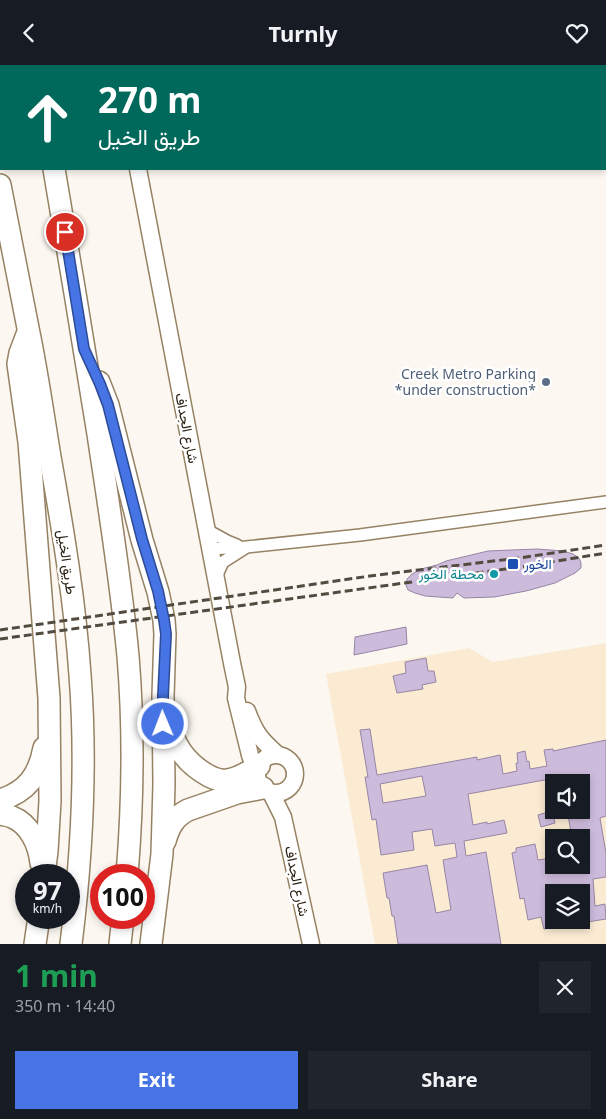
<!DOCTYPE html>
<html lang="en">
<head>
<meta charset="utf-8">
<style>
  body { margin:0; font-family:"Noto Sans",Vazirmatn,sans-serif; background:#20242c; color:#f1f3f6; height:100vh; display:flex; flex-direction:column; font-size:19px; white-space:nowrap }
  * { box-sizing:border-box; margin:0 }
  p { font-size:16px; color:#9ea1a6 }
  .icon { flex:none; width:28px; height:28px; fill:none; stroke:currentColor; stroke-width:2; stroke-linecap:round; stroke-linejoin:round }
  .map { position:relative; height:879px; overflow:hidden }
  .panel { display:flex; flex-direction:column; background:#171b24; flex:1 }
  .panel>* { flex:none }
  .hud { position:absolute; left:0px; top:0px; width:606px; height:105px; box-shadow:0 2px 8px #0003; background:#00695c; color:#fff; overflow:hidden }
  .tools { position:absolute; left:545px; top:709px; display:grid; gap:10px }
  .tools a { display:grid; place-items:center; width:45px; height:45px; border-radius:0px; background:#171b24; box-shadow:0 2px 8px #0003; font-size:25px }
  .speed { position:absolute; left:15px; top:799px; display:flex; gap:10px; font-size:25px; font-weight:700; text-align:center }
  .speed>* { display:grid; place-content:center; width:65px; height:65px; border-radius:50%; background:#171b24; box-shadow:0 2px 8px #0003; line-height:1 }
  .speed small { font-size:12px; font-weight:400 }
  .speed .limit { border:8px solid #d22; background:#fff; color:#111 }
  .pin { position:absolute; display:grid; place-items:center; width:42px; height:42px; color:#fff; margin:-21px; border:2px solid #fff; border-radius:50%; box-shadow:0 1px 5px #0007 }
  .me { position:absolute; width:55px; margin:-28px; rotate:359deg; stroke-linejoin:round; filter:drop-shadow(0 0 4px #0008) }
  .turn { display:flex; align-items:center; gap:18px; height:105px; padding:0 15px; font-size:22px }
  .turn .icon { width:65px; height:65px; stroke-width:2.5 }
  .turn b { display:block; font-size:35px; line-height:42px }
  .round { display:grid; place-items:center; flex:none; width:52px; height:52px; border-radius:0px; background:#20242c }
  .head { display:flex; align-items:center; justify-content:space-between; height:85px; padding:0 15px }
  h1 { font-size:30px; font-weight:700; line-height:38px; color:#1e9e55 }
  .cta { display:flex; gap:10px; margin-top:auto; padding:10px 15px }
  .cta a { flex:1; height:58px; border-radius:0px; background:#4674e5; color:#fff; font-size:20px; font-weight:700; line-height:58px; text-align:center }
  .cta a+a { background:#20242c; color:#f1f3f6 }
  header { display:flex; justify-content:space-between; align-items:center; height:65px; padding:0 15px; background:#171b24; font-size:22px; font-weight:700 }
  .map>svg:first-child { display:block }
  .built { fill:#fbebd3; fill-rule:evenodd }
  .building { fill:#cdbbdc; stroke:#9685a4; fill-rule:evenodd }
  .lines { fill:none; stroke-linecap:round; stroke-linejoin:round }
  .street-casing { stroke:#968263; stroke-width:14 }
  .secondary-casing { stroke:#968263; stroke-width:19 }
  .highway-casing { stroke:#968263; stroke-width:24 }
  .street { stroke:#fff; stroke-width:11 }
  .secondary { stroke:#fff; stroke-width:16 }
  .highway { stroke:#fff; stroke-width:21 }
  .rail { stroke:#524b3f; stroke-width:3; stroke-dasharray:8 4; stroke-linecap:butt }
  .route-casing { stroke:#2e4b95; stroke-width:12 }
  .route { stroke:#4674e5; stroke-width:9 }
  .service-dot { fill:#5c6f8a; stroke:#fff; stroke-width:2 }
  .transit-dot { fill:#1a4fb4; stroke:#fff; stroke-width:2 }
  .culture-dot { fill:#0f9aa8; stroke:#fff; stroke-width:2 }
  .labels { text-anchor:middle; stroke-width:5; stroke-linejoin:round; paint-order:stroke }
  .service-label { font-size:14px; fill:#4e5e75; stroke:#fff; text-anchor:end }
  .street-label { font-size:14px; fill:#292114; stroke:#fff }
  .transit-label { font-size:14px; fill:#164399; stroke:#fff; text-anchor:start }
  .culture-label { font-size:14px; fill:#0d838f; stroke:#fff; text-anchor:end }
</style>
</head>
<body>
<header><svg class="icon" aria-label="back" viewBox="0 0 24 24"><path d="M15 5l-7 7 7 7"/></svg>Turnly<svg class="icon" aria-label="heart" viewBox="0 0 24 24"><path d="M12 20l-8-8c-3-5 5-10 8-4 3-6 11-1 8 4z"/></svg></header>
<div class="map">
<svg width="606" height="879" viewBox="0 0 606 879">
  <rect width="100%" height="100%" fill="#fcf8f1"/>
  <path class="built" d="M606,578V879H375L326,609L469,583L493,597ZM554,718H581V745H554ZM554,772H581V800H554ZM554,828H581V855H554Z"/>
  <g class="building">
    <path d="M537,484L563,486L573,489L579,493L581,498V503L575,508L555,518L526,526L494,532L464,533L457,528L453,533L425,531L415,528L408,525L406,520L407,514L412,509L421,504L437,500L446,496L488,486Z"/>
    <path d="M406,562L407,579L354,590L355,572Z"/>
    <path d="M426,593L428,606H434L436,617L422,620L423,624L397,628L393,611L406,608L405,597Z"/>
    <path d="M370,664L377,710L477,692V695L500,690L503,709L517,706L516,698H518L517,688L525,686L527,697L529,696L530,704L547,701L544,685L553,684V686L606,675V751L600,753L606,788V812L593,814L595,841L605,839L606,854L581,858V828H554V855H572V859L544,864L541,852L528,855L524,833L520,834L512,788L516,787V783L535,779L538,795L552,793L553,800H564L565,806L578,803L577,800H581V772H572L567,745H581V718H562L561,712L468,729L473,760L487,757V759L504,755L507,768L464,776L466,791L486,787L501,879H398L394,851H392L389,833H387L383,808L427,800L436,848L450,845H451L443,795L457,792L455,778L435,781L432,764L412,767L414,785L381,790L376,754L372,755L365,712H368L360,665ZM422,711L426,731L383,738L380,719Z"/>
    <path d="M552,746L555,758L541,762L538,750Z"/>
  </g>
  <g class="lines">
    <g class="street-casing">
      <g id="street">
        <path d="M207,465L227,476L237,480"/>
        <path d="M210,484L246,482L360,470L606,437"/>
        <path d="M216,512L223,497L245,483"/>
      </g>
    </g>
    <g class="secondary-casing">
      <g id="secondary">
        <path d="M118,0V1"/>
        <path d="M138,104L232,598L237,622L236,633L250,690L251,693L259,701"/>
        <path d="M247,646C255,668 261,675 278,690"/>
        <circle cx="276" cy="709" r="19"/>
        <path d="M271,728L283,752L311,879"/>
      </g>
    </g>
    <g class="highway-casing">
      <g id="highway">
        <path d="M36,0V1"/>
        <path d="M54,104C69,192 84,281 98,369C109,443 121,516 128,591C134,663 133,737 127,810"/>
        <path d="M0,120C9,168 19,215 28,263C37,306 43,349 50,392C63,465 75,537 80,610C87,700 82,790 71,879"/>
        <path d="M28,267L20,288L18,299L29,377L49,633L50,736L47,786L44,810"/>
        <path d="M99,317L108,340L142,475L158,527L164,555L165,569L163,631L164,719L162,789L151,879"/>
        <path d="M169,656C173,680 187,699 209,711C215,714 221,716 227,715C239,714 249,706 259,701"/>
        <path d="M0,735C27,727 39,710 44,683"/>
        <path d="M0,749C4,750 8,750 12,752C30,759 39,780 41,798"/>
        <path d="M165,776C169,762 174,752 188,745L237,728L263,723"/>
        <path d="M35,879L39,852"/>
        <path d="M120,879L123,852"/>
      </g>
    </g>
    <use href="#street" class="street"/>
    <use href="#secondary" class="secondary"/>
    <use href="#highway" class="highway"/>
    <g class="rail">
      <path d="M0,565L377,510L519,493L606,480"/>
      <path d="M0,574L520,502L606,488"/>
    </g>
  </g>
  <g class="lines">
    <g class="route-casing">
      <path id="route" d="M65,167L84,284L100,319L108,340L142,474L158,526L164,555L166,569L163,631V659"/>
    </g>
    <use href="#route" class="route"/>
  </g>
  <circle class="service-dot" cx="546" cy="317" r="5"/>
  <rect class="transit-dot" x="507" y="493" width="12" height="12" rx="2.5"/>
  <circle class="culture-dot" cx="494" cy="509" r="5"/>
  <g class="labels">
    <g class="service-label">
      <text x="536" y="314">Creek Metro Parking<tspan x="536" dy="16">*under construction*</tspan></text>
    </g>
    <g class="street-label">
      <text transform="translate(187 363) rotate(79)" y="5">شارع الجداف</text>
      <text transform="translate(67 497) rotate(82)" y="5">طريق الخيل</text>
      <text transform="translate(297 816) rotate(78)" y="5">شارع الجداف</text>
    </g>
    <g class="transit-label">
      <text x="524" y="504">الخور</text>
    </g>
    <g class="culture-label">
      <text x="484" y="514">محطة الخور</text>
    </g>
  </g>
</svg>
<div class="tools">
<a><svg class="icon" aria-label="sound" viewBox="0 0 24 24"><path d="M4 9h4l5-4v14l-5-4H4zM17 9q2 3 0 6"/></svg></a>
<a><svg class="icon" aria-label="search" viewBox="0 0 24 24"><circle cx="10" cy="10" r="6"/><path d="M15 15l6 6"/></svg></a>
<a><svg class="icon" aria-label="layers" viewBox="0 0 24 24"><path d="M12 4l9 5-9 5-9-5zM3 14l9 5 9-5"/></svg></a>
</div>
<div class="speed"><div>97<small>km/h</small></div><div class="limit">100</div></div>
<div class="pin" style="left:65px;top:167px;background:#d93025"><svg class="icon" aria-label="arrive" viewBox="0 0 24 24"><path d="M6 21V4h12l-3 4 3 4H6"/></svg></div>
<svg class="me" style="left:163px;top:659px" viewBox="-20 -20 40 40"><circle r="17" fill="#4674e5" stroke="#fff" stroke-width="3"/><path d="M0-11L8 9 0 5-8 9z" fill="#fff"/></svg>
<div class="hud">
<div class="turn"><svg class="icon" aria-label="ahead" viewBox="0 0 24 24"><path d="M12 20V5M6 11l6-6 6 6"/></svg><div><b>270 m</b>طريق الخيل</div></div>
</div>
</div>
<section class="panel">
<div class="head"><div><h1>1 min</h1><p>350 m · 14:40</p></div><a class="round"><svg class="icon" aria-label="close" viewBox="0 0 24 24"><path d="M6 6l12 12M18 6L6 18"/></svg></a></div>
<div class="cta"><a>Exit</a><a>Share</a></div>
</section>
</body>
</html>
